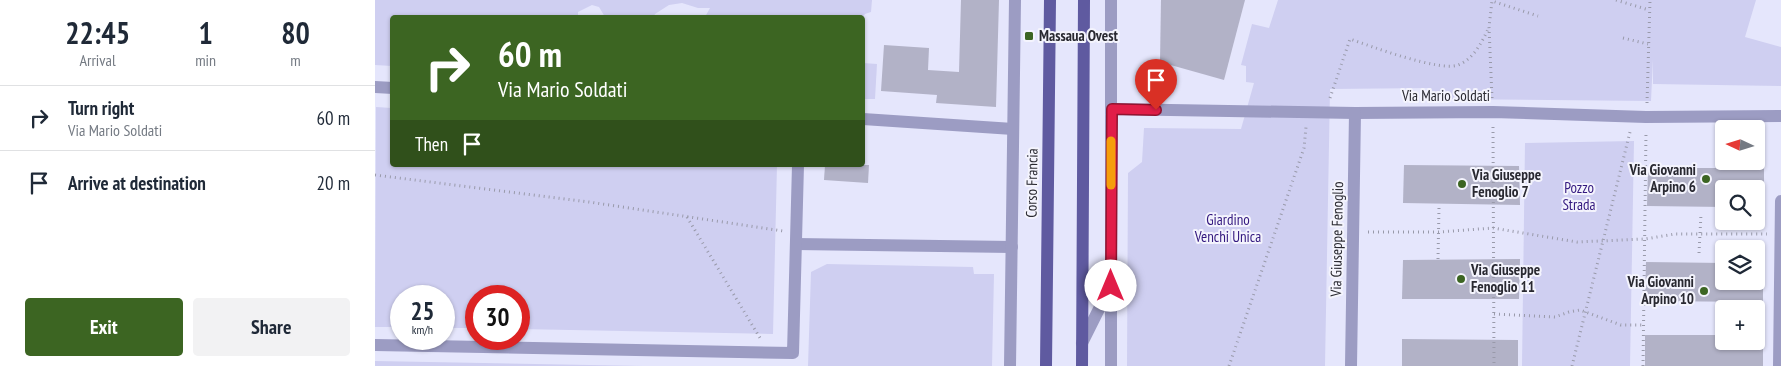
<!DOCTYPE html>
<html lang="en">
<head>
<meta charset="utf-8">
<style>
  body { margin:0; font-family:"PT Sans Narrow",sans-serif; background:#f2f2f3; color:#1f2937; height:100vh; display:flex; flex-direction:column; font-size:19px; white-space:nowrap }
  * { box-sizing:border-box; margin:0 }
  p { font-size:16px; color:#747a83 }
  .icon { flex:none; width:28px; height:28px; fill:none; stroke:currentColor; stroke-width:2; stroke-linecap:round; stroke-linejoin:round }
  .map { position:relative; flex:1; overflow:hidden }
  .sheet { display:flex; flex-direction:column; background:#fff; width:375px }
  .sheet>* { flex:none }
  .hud { position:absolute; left:15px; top:15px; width:475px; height:152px; border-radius:5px; box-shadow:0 1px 4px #0004; background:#3c6522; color:#fff; overflow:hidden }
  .needle { width:32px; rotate:274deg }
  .controls { position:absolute; left:1340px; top:120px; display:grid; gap:10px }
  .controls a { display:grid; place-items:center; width:50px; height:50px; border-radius:5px; background:#fff; box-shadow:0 1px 4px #0004; font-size:25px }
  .speed { position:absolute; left:15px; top:285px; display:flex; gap:10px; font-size:25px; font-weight:700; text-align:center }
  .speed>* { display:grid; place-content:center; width:65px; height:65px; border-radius:50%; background:#fff; box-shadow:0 1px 4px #0004; line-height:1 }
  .speed small { font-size:12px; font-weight:400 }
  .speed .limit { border:8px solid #d22; background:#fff; color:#111 }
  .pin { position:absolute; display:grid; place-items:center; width:42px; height:42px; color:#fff; margin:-51px -21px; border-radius:50% 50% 50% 0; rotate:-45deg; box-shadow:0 0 5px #0007 }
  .pin .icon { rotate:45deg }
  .me { position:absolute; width:55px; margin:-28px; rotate:0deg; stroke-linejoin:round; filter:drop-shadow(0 0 4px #0008) }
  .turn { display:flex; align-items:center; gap:18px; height:105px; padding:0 25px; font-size:22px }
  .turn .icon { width:65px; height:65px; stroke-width:2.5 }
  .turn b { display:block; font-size:35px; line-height:42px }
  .then { display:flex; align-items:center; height:48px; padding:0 25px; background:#0003; gap:10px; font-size:19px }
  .eta { display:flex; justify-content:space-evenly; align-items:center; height:85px; text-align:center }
  .eta b { font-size:30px; font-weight:600; line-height:35px }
  .action { display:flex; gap:10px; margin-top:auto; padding:10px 25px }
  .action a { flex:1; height:58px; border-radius:5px; background:#3c6522; color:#fff; font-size:20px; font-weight:600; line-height:58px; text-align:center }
  .action a+a { background:#f2f2f3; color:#1f2937 }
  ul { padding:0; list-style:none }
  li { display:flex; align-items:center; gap:15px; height:65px; padding:0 25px; border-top:1px solid #e0e1e3 }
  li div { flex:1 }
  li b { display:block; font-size:19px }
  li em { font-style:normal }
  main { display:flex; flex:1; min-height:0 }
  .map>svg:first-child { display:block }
  .green { fill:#cfcff1 }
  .building { fill:#b2b2c7 }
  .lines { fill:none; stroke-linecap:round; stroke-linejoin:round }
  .path { stroke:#999aaa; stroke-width:3; stroke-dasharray:1 4; stroke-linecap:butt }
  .minor { stroke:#9c9cc3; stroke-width:12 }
  .major { stroke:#5f5aa0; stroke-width:12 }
  .route-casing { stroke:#92132f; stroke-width:12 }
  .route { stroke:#e11d48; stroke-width:9 }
  .slow { stroke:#f59e0b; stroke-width:9 }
  .poi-dot { fill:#3c6522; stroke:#f4f4fd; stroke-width:2 }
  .labels { text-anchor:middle; stroke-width:4; stroke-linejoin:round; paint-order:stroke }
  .poi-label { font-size:15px; font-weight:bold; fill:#292931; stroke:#f4f4fd; text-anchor:start }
  .street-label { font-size:15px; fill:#292931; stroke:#f4f4fd }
  .park-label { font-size:15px; fill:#33187f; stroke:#f4f4fd }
</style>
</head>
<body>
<main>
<section class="sheet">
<div class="eta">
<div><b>22:45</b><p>Arrival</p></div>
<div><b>1</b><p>min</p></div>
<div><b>80</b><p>m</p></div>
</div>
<ul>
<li><svg class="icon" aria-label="right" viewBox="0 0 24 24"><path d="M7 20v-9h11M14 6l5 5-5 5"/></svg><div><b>Turn right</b><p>Via Mario Soldati</p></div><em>60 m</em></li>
<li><svg class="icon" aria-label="arrive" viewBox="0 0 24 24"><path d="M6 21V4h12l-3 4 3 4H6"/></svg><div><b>Arrive at destination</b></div><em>20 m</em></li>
</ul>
<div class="action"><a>Exit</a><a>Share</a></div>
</section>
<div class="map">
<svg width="1406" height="366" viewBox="0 0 1406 366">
  <rect width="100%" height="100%" fill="#e5e6fc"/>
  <g class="green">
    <path d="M0,0H497L496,12L490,14L487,18L330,17L335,8H323L307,3L294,5L280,14L278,18L230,17L224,7L217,5L203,12V17L18,18L17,66L0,65Z"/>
    <path d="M903,0H1381L1370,37L1406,47V86L1278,84V59L1276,101L1057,99L1056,88L955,89L950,366H752L753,173L767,162L769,128L866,129L879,83L871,82V66L866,65L877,24L894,28Z"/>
    <path d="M488,63L502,64L500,99H488Z"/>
    <path d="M1,107L17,108L18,165H402L398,334L144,329V296H101V328H69V296H26V327H0Z"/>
    <path d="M1259,141L1255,366H1147L1150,143Z"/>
    <path d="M452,264L598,267L599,274H619L617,366H433L436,272Z"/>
    <path d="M0,361L268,366H0Z"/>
  </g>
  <g class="building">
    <path d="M586,0H624L621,107L561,103L562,95L506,91L509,45L554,48L553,70L584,72Z"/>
    <path d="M786,0H870L849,80L785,62Z"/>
    <path d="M450,165H494L493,183L449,180Z"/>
    <path d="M1029,165L1144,166L1145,205L1028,203Z"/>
    <path d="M1273,168H1389V189H1349V207L1272,206Z"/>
    <path d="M1145,259L1144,299H1027L1028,260Z"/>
    <path d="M1271,262L1349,263V281H1388V302L1270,301Z"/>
    <path d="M1270,335H1349V341H1388V366H1270Z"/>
    <path d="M1027,339L1143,340V366H1027Z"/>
  </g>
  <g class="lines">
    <g class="path">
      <path d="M1241,0L1274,10"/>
      <path d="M1248,38L1273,44"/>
      <path d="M955,98L975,39C995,46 1065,72 1083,65C1099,59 1107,42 1114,27"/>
      <path d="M1117,98L1114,27L1117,1L1163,16"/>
      <path d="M1272,103L1275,0"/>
      <path d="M1118,127L1119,366"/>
      <path d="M0,175L214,202L408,231"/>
      <path d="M312,217L385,338"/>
      <path d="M993,232H1064L1118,228L1202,242L1270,239L1300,234H1392"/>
      <path d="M1324,253L1326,214"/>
      <path d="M1063,259L1064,207"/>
      <path d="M1119,314L1180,317L1194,312L1205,310L1246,325H1269"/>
      <path d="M854,366L929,148L931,127"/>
      <path d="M1197,366L1255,132"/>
      <path d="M1268,366L1271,132"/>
    </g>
    <g class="minor">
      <path d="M0,87L18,88"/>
      <path d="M737,109L980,113L1118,112L1271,117L1406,116"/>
      <path d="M488,119L638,129"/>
      <path d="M421,244L637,247"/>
      <path d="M707,343L734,289"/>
      <path d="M0,345L418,353L423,165"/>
      <path d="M635,366L640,0"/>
      <path d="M736,366V0"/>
      <path d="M976,366L980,113"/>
      <path d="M1404,366L1406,201"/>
    </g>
    <g class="major">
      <path d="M671,366L675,0"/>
      <path d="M707,366L709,0"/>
    </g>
  </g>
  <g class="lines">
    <g class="route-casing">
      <path id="route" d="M736,286L737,109L781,110"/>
    </g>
    <use href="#route" class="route"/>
    <path class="slow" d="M736,185V141"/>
  </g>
  <g class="poi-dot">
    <rect x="649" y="31" width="10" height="10" rx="2.5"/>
    <circle cx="1331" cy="179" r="5"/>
    <circle cx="1087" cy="184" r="5"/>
    <circle cx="1086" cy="279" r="5"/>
    <circle cx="1329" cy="291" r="5"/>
  </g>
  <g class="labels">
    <g class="poi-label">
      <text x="664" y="41">Massaua Ovest</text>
      <text x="1321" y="175" text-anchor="end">Via Giovanni<tspan x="1321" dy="17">Arpino 6</tspan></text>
      <text x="1097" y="180">Via Giuseppe<tspan x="1097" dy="17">Fenoglio 7</tspan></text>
      <text x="1096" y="275">Via Giuseppe<tspan x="1096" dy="17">Fenoglio 11</tspan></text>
      <text x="1319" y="287" text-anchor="end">Via Giovanni<tspan x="1319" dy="17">Arpino 10</tspan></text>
    </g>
    <g class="street-label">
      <text x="1071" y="101">Via Mario Soldati</text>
      <text transform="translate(657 183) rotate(-89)" y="5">Corso Francia</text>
      <text transform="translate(962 239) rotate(-89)" y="5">Via Giuseppe Fenoglio</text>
    </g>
    <g class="park-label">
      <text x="1204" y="193">Pozzo<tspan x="1204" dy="17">Strada</tspan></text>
      <text x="853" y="225">Giardino<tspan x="853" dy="17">Venchi Unica</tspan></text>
    </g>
  </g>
</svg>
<div class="controls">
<a><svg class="needle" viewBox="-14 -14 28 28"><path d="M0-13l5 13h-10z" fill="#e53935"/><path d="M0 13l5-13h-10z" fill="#747a83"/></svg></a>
<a><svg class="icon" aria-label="search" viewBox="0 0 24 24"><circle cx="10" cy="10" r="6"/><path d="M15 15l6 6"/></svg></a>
<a><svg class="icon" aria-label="layers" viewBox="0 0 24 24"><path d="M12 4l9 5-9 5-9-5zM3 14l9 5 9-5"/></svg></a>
<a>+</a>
</div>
<div class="speed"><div>25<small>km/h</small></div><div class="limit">30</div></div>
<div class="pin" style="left:781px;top:110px;background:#d93025"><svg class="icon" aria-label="arrive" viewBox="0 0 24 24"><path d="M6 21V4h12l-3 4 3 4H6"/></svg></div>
<svg class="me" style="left:736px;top:286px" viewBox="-20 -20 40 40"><circle r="19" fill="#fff"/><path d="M0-13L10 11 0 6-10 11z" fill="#e11d48"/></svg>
<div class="hud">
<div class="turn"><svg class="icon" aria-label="right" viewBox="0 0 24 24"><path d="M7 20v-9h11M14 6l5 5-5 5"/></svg><div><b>60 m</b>Via Mario Soldati</div></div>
<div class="then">Then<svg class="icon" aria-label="arrive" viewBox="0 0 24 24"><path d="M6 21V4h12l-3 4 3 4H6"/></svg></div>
</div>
</div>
</main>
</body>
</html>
